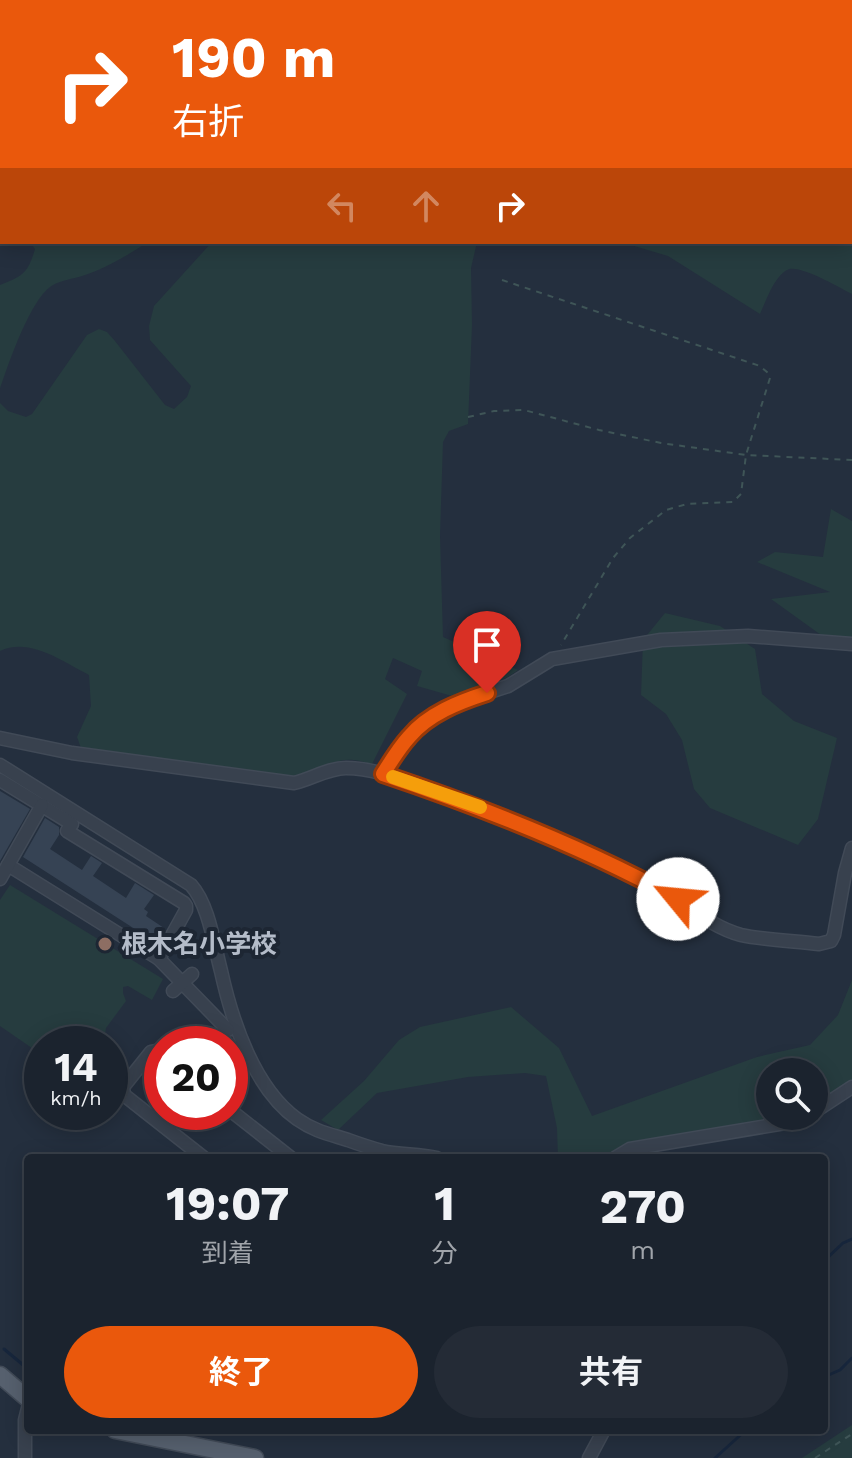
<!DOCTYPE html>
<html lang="ja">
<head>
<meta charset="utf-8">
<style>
  body { margin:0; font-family:"Work Sans","Noto Sans JP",sans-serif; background:#242b36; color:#f1f3f6; height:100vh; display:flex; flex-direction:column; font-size:30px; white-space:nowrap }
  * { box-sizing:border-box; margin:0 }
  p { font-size:26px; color:#a0a4aa }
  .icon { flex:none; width:44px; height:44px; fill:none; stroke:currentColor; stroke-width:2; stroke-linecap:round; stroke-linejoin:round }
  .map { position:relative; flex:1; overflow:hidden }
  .details { position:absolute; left:24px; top:1154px; width:804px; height:280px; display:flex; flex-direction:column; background:#1b232e; border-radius:8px; box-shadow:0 4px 20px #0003,0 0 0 2px #39404a }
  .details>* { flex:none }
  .guide { position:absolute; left:0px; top:0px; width:852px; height:244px; box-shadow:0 4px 20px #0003,0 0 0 2px #39404a; background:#ea580c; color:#fff; overflow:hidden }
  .fabs { position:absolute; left:756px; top:1058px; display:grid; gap:16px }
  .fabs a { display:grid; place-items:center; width:72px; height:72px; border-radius:50%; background:#1b232e; box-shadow:0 4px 20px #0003,0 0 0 2px #39404a; font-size:40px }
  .speed { position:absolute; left:24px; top:1026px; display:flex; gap:16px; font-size:40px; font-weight:700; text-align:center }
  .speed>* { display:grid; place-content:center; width:104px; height:104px; border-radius:50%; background:#1b232e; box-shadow:0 4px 20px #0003,0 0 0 2px #39404a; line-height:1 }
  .speed small { font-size:20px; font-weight:400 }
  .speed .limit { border:12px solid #d22; background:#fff; color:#111 }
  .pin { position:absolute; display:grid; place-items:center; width:68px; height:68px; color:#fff; margin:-82px -34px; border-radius:50% 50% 50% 0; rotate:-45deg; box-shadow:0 0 8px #0007 }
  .pin .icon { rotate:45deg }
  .me { position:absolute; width:88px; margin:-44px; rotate:298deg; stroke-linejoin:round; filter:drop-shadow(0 0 6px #0008) }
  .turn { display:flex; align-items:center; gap:28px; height:168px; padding:0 40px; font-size:36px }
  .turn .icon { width:104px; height:104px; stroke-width:2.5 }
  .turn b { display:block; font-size:56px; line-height:68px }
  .lanes { display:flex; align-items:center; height:76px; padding:0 40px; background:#0003; justify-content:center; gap:40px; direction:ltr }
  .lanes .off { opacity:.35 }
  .eta { display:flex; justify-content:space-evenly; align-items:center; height:136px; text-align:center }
  .eta b { font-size:48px; font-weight:700; line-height:56px }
  .action { display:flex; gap:16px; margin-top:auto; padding:16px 40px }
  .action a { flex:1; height:92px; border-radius:48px; background:#ea580c; color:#fff; font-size:32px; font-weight:700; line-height:92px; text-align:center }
  .action a+a { background:#242b36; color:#f1f3f6 }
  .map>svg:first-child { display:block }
  .green { fill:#263c3f }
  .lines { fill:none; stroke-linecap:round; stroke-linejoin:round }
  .stream { stroke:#17263c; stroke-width:3 }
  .building { fill:#364354 }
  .minor-casing { stroke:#414a57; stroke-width:15 }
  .major-casing { stroke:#414a57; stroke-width:19 }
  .path { stroke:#3f5557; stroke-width:2; stroke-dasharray:6 6; stroke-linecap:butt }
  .minor { stroke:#38414e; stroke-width:12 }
  .major { stroke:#56606e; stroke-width:16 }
  .route-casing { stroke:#983908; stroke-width:20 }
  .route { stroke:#ea580c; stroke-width:14 }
  .slow { stroke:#f59e0b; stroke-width:14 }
  .education-dot { fill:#8d6e63; stroke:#1d2633; stroke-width:3 }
  .labels { text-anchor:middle; stroke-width:8; stroke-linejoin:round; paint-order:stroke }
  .poi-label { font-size:26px; font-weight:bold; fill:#b4bcc9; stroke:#1d2633; text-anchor:start }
</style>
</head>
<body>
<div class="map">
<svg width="852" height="1458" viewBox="0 0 852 1458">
  <rect width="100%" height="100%" fill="#242f3e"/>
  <g class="green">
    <path d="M731,0H852V125L850,124V2H740Z"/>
    <path d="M850,240H852V294C840,288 798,263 787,270C774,277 766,301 760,314L668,256L621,242H850Z"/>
    <path d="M30,242H148C128,255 105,269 82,276C73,279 62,280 53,285C31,297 8,365 0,389V285C23,276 28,273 35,249Z"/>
    <path d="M212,242H477L471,268L472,325L468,424L449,431L443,442L440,536L443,637L518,670L506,678L452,696L417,686L422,671L393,658L385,679L407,694L372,764C366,763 359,760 353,760C333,758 307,775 284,778L150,760L81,748L77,737L91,706L89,675C63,662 30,637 0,651V403L8,411L26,417L32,414L87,335L99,329L107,332L115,341L165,405L174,409L187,397L191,386L150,340L149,326L154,306Z"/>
    <path d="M831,509L852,521V639L821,635L771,599L830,592L757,562L775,552L823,557Z"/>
    <path d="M665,613L720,626L755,649L762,694L794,721L837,738L818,819L798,845L710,808L694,789L682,740L666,714L641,695L643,640Z"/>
    <path d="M10,885L163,979L152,1000L128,986L123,987V993L126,1001L106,1028L104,1041L102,1044H42V1055L0,1026V900Z"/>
    <path d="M852,980V1080L814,1108V1072H770V1116H781L709,1130L630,1142L605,1158H558L557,1128L546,1076L525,1073L468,1077L377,1093L338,1130L321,1120L364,1081L399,1040L420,1027L511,1007L559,1048L592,1116L757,1057L810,1045L838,1015Z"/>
    <path d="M852,1425V1458H802Z"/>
  </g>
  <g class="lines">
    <g class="stream">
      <path d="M824,1261L843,1243L852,1239"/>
      <path d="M4,1349L28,1369"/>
      <path d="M824,1377L840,1370L852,1358"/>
      <path d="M715,1458L746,1430"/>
    </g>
  </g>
  <g class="building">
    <path d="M0,791L30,809L0,861Z"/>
    <path d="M45,818L59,827V835L50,849L82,870L91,856L102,863L93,876L126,898L135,883L154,895L144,909L148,912L146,916L164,928L155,942L23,857Z"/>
  </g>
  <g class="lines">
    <g class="minor-casing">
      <g id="minor">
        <path d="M0,738L72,753L294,783C312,779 328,768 346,768C375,768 402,780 428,789C506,815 584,848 657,887C684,902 710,927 741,935C764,940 795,941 819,944L831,941L834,935L845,873L852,848"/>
        <path d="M0,765L191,885C209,905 214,945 221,971C232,1021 254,1088 297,1119C314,1131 329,1134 348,1140C359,1144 371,1148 382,1151C400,1155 419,1154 437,1158"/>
        <path d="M383,774L410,735L441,711L465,700L508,686L552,659L661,640L748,636L852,644"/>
        <path d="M0,780L72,824L67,831L184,903L186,906V910L159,959"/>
        <path d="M8,865L159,959L228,1030"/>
        <path d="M0,879L42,805"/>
        <path d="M173,991L192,974"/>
        <path d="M162,1055L157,1051L151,1052L123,1087L124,1095L204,1158"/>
        <path d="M230,1110L291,1158"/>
        <path d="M814,1112L852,1087"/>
        <path d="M615,1158L630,1149L785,1123L803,1116"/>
        <path d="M25,1458V1420L28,1408"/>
        <path d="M589,1458L604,1430"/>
      </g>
    </g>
    <g class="major-casing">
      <g id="major">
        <path d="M0,1375L28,1399"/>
        <path d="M115,1430L255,1458"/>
      </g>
    </g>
    <g class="path">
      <path d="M188,2L192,0"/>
      <path d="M0,77L2,74"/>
      <path d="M502,280L760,366L768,373L770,378L746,455L741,494L733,502L687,504L666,510L630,538L613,558L561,645"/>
      <path d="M468,417L494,411L524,410L599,430L661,443L746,455L852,460"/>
      <path d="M815,1458L852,1434"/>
    </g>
    <use href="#minor" class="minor"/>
    <use href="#major" class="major"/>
  </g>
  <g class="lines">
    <g class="route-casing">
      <path id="route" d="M487,693C459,702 428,714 409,737C399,748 391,761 383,774C484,808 584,847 678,899"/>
    </g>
    <use href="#route" class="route"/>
    <path class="slow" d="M393,777L480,807"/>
  </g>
  <circle class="education-dot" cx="105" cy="944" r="8"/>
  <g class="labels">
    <g class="poi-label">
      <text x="121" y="953">根木名小学校</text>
    </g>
  </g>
</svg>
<div class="fabs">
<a><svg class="icon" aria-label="search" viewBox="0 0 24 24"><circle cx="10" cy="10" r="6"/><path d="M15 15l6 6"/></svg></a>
</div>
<div class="speed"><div>14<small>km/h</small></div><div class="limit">20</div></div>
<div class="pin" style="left:487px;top:693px;background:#d93025"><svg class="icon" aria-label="arrive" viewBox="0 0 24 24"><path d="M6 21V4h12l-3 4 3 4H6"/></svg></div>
<svg class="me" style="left:678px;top:899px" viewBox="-20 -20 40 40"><circle r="19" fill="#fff"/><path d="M0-13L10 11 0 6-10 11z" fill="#ea580c"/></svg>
<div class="guide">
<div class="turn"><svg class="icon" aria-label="right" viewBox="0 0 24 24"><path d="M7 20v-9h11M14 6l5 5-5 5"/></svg><div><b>190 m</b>右折</div></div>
<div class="lanes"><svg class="icon off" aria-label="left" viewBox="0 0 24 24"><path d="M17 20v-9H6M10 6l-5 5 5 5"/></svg><svg class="icon off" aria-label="ahead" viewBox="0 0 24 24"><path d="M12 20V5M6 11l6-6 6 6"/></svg><svg class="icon" aria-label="right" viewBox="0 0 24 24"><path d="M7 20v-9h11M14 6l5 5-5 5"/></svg></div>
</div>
<section class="details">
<div class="eta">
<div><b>19:07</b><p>到着</p></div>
<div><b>1</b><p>分</p></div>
<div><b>270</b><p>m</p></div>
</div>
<div class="action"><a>終了</a><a>共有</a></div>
</section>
</div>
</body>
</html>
